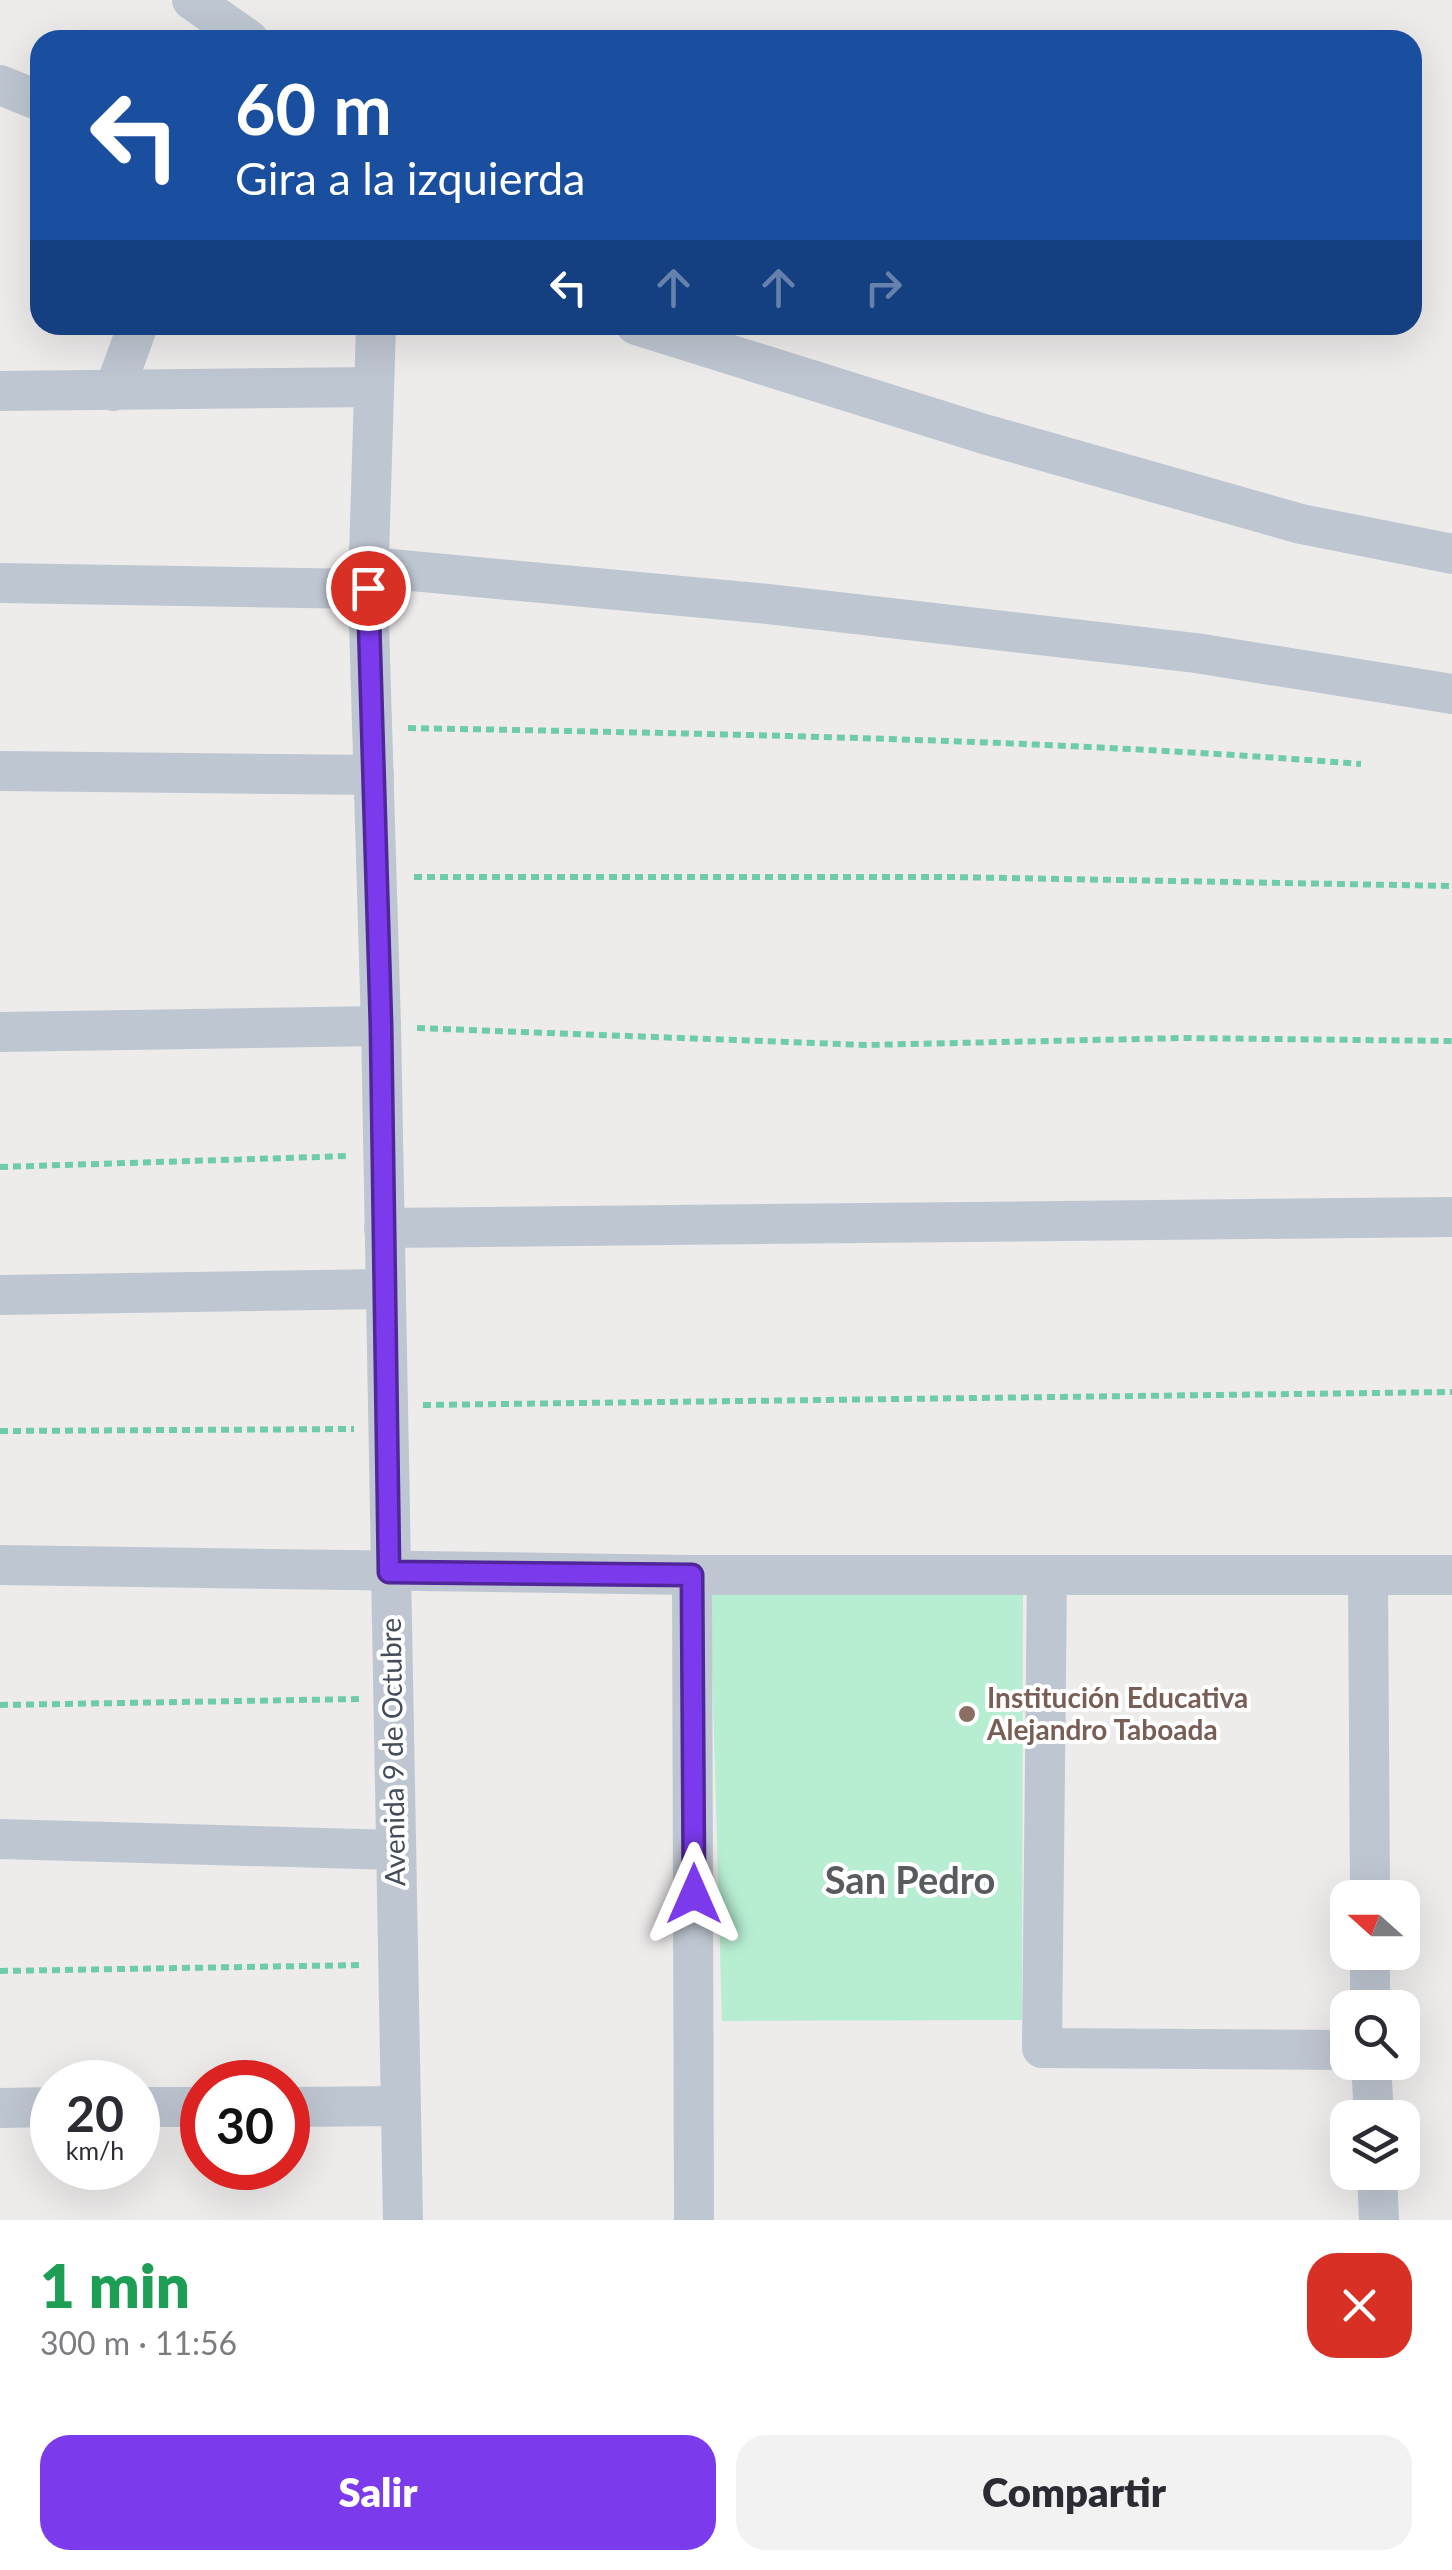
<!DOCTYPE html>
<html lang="es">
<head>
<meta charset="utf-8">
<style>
  body { margin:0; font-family:Lato,sans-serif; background:#f2f2f3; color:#2b2b33; height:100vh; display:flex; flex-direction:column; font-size:38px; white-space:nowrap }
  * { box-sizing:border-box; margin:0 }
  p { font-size:32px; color:#7c7c81 }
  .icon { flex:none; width:55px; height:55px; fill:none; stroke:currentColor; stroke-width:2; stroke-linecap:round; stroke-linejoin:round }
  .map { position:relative; height:2220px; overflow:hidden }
  .sheet { display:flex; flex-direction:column; background:#fff; flex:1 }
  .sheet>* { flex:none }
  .banner { position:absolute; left:30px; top:30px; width:1392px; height:305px; border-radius:30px; box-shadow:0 10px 40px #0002; background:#1a4fa0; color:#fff; overflow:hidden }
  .needle { width:65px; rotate:291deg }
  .tools { position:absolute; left:1330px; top:1880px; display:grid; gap:20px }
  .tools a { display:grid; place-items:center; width:90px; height:90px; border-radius:20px; background:#fff; box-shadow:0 10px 40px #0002; font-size:50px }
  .speed { position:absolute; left:30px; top:2060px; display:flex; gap:20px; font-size:50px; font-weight:700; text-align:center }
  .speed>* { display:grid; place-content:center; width:130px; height:130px; border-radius:50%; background:#fff; box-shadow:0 10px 40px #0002; line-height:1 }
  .speed small { font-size:25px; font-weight:400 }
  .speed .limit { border:15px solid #d22; background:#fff; color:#111 }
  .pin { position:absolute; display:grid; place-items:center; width:85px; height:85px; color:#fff; margin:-42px; border:5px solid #fff; border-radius:50%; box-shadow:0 2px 10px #0007 }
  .me { position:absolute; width:110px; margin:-55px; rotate:0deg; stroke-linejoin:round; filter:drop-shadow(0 0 8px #0008) }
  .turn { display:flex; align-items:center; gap:35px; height:210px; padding:0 40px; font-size:45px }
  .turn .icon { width:130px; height:130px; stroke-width:2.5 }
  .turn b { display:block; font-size:70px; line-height:85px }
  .lanes { display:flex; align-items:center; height:95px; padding:0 40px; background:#0003; justify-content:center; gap:50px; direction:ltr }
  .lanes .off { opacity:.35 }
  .round { display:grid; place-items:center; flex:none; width:105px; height:105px; border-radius:30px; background:#f2f2f3 }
  .overview { display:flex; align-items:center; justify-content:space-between; height:170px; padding:0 40px }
  h1 { font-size:60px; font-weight:800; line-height:75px; color:#1e9e55 }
  .cta { display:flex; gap:20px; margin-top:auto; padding:20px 40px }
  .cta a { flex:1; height:115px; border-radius:30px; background:#7c3aed; color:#fff; font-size:40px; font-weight:800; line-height:115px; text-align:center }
  .cta a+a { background:#f2f2f3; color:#2b2b33 }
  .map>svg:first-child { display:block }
  .green { fill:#b7eed2 }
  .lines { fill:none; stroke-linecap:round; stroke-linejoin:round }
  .path { stroke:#6ecda8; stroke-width:6; stroke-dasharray:8 5; stroke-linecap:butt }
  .street { stroke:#bec6d1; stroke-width:40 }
  .route-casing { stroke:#51269a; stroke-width:25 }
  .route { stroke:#7c3aed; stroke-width:18 }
  .education-dot { fill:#8d6e63; stroke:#fff; stroke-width:4 }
  .labels { text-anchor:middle; stroke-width:8; stroke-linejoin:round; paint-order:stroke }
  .education-label { font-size:28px; font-weight:bold; fill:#785e54; stroke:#fff; text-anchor:start }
  .street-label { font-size:28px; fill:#434c59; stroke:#fff }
  .district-label { font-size:38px; font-weight:bold; fill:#585b60; stroke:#fff }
</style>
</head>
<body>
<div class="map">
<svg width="1452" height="2220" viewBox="0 0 1452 2220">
  <rect width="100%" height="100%" fill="#eeebeb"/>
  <path class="green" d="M1023,1591L1022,2020L722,2021L710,1594Z"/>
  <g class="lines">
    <g class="path">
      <path d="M408,728C726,734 1043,739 1361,764"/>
      <path d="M414,877H951L1452,886"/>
      <path d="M417,1028L866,1045L1183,1038L1452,1041"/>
      <path d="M0,1167L349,1156"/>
      <path d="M423,1405L1452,1392"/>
      <path d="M0,1431L354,1429"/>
      <path d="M0,1705L359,1699"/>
      <path d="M0,1971L364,1965"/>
    </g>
    <g class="street">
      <path d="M192,0L249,40"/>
      <path d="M0,85L40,101"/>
      <path d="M376,325L368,589L381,1026L403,2220"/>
      <path d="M636,325L984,434L1301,524L1452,554"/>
      <path d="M0,391L374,387"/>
      <path d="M114,391L138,325"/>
      <path d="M369,567L768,604L1196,653L1452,694"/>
      <path d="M0,583L368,589"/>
      <path d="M0,771L374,775"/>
      <path d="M0,1032L381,1026"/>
      <path d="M384,1228L1452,1217"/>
      <path d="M0,1295L385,1289"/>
      <path d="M0,1565L692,1575H1452"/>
      <path d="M692,1575L694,2220"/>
      <path d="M1368,1575L1370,1898"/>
      <path d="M1047,1576L1042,2048L1348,2050"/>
      <path d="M0,1839L395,1850"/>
      <path d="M1370,1952V2008"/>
      <path d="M1371,2062L1374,2118"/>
      <path d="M138,2107H202"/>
      <path d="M288,2107L401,2106"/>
      <path d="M0,2108L52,2107"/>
      <path d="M1377,2172L1379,2220"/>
    </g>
  </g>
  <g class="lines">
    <g class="route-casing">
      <path id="route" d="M368,588L381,1026L389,1572L692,1575L694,1894"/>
    </g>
    <use href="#route" class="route"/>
  </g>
  <circle class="education-dot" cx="967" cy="1714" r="10"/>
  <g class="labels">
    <g class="education-label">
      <text x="987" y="1708">Institución Educativa<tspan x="987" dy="32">Alejandro Taboada</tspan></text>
    </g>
    <g class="street-label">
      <text transform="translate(393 1752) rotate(-91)" y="10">Avenida 9 de Octubre</text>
    </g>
    <g class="district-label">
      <text x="910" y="1894">San Pedro</text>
    </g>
  </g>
</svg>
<div class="tools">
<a><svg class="needle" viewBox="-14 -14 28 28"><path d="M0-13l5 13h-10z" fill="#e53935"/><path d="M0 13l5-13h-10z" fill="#7c7c81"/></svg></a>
<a><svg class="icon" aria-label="search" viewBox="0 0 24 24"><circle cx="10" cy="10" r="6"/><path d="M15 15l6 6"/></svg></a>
<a><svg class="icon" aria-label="layers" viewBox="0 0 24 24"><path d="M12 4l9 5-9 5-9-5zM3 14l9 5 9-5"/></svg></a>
</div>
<div class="speed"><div>20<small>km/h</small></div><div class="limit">30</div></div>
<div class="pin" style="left:368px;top:588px;background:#d93025"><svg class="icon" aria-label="arrive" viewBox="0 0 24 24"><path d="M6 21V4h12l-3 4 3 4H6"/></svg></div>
<svg class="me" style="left:694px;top:1894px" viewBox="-20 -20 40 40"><path d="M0-17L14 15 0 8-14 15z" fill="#7c3aed" stroke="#fff" stroke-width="4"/></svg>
<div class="banner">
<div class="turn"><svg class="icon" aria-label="left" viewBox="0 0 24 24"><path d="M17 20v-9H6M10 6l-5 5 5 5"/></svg><div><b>60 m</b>Gira a la izquierda</div></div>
<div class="lanes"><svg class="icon" aria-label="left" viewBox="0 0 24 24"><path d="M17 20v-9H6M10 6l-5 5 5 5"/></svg><svg class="icon off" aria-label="ahead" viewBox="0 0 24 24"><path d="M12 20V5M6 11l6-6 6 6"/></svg><svg class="icon off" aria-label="ahead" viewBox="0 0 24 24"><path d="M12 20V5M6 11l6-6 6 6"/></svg><svg class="icon off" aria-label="right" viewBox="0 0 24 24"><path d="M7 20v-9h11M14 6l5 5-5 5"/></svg></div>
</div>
</div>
<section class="sheet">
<div class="overview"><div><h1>1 min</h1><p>300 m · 11:56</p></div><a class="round" style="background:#d93025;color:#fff"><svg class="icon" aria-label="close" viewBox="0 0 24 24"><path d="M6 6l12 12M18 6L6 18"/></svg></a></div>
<div class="cta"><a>Salir</a><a>Compartir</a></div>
</section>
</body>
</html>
